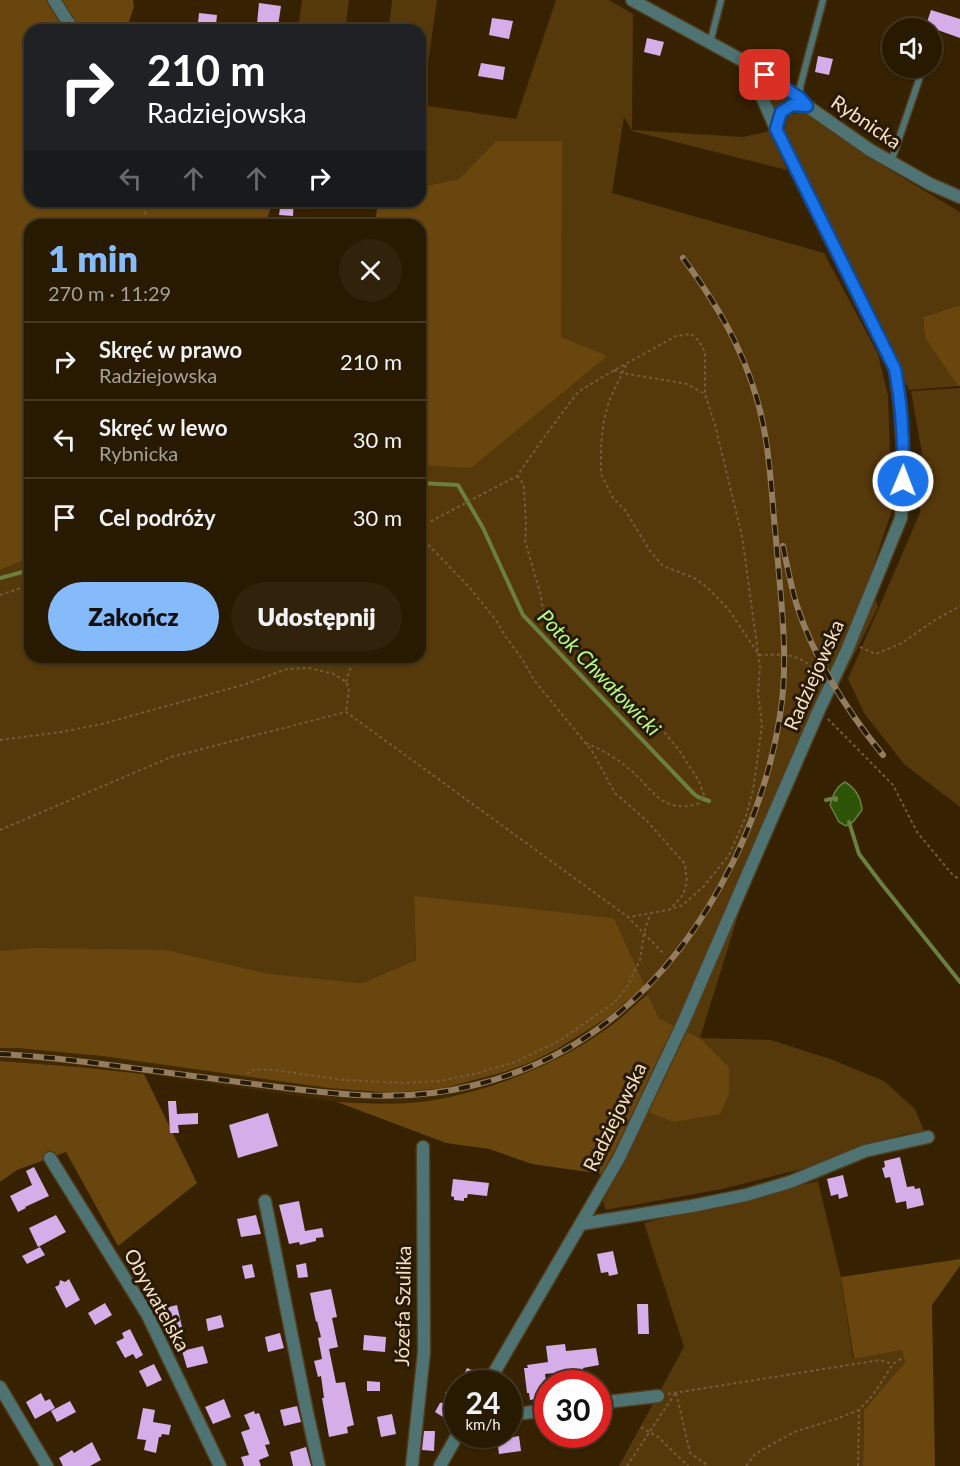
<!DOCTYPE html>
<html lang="pl">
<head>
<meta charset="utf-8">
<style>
  body { margin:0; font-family:Lato,sans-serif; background:#30220b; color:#f1f3f6; height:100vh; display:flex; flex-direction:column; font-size:22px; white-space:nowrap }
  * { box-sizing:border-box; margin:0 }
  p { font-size:20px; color:#a5a099 }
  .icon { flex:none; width:33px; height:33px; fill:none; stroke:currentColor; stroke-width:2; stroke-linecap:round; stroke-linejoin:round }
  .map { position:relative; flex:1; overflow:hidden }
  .drawer { position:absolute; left:24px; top:219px; width:402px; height:444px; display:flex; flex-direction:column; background:#281901; border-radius:18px; box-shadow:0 2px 4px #0004,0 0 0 2px #443823 }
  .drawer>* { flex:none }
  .hud { position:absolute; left:24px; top:24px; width:402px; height:183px; border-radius:18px; box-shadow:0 2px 4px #0004,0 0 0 2px #443823; background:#202124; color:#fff; overflow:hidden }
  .buttons { position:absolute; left:882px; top:18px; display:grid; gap:12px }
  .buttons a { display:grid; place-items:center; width:60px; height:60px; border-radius:50%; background:#281901; box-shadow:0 2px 4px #0004,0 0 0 2px #443823; font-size:30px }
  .speed { position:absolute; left:444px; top:1370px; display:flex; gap:12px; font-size:30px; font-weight:700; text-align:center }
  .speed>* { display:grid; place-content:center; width:78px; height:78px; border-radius:50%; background:#281901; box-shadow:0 2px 4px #0004,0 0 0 2px #443823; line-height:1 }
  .speed small { font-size:15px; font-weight:400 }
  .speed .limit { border:9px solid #d22; background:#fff; color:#111 }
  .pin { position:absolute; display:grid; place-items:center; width:51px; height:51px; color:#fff; margin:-26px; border-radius:12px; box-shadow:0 3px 9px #0006 }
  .me { position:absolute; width:66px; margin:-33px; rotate:1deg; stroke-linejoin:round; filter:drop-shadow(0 0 4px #0008) }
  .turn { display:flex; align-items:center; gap:21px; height:126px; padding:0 24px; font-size:27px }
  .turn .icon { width:78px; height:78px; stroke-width:2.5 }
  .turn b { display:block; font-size:42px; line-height:51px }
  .lanes { display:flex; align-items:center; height:57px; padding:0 24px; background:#0003; justify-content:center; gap:30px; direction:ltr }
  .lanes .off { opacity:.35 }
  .round { display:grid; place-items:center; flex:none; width:63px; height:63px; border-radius:32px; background:#30220b }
  .headline { display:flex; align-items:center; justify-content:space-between; height:102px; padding:0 24px }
  h1 { font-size:36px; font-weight:800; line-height:45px; color:#86bbfb }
  .primary-button { display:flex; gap:12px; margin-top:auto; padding:12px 24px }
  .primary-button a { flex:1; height:69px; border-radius:36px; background:#86bbfb; color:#111; font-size:24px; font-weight:800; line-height:69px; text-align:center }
  .primary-button a+a { background:#30220b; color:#f1f3f6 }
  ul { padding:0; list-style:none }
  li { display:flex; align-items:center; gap:18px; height:78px; padding:0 24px; border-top:2px solid #443823 }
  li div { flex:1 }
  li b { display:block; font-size:22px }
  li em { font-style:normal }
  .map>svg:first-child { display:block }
  .built { fill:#412903 }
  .green { fill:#56390a }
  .forest { fill:#68460e }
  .water { fill:#2e5507; stroke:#6b7f3f; stroke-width:1.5 }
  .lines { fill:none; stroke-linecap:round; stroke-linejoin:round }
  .stream { stroke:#6b7f3f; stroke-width:4 }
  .building { fill:#d4ade9 }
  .service-casing { stroke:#513c1c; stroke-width:9 }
  .minor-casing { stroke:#513c1c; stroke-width:15 }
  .path { stroke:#735d3e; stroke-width:2; stroke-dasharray:3 3; stroke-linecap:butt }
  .service { stroke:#4e7372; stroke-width:6 }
  .minor { stroke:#4e7372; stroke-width:12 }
  .rail-casing { stroke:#937d5e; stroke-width:6 }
  .rail { stroke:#271a07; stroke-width:4; stroke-dasharray:11; stroke-linecap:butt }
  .route-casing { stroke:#114b97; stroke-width:15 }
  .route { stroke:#1a73e8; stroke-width:10 }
  .labels { text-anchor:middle; stroke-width:6; stroke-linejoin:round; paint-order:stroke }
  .street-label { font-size:20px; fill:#f8e0c3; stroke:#271a07 }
  .water-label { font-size:21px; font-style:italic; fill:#b6fc84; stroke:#271a07 }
</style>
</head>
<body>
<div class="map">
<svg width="960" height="1466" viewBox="0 0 960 1466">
  <rect width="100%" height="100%" fill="#362101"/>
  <path class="built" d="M652,978L664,980L604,1031L571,1052L528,1072L468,1093L418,1103L337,1102L144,1074L78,1067L0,1061V1048H16L102,1056L393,1093L444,1088L504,1072L529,1063L557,1049L607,1018L645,986Z"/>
  <g class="green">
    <path d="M302,0H349L345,30H298Z"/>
    <path d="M392,0H437L422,105L516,119L556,0H609L633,14L632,130L743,137L770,131L787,170L632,131L624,117L612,193L824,253L878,354L888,396L892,510L869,579L878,607L825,713L741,906L700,1038L771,1040L833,1060L884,1081L915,1109L924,1131L904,1134L831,1157L809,1167L722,1189L606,1210L603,1201L614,1180L602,1174L637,1107L729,1094V1067L700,1038L659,1018L614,918L414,897L416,960L362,983L0,951V570L30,558V657H420V465L561,337V141H496L459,179L420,187V30H389Z"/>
    <path d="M774,86L787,96L786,99L776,110C771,105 767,95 769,88Z"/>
    <path d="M804,112L885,167L960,212V305L923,317L925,338L958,386L909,390L851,266L784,130L788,115Z"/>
    <path d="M960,388V807L904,764L864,713L848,679L920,513L923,459L911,391Z"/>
    <path d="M818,1181L841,1277L853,1359L902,1350L905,1362L864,1410L863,1466H619L684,1347L644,1223Z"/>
  </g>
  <g class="forest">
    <path d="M0,0H48L67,30H30V201H273L265,225H30V558L0,570Z"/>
    <path d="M60,0H133L134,7L126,30H77Z"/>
    <path d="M496,141H562L561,337L607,356L471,468L420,465V225H375L378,201H420V187L459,179Z"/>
    <path d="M960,305V386H958L925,338L923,317Z"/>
    <path d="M414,896L614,918L645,986L607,1018L557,1049L529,1063L504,1072L444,1088L393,1093L329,1088L102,1056L16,1048H0V951L33,948L165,950L269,974L362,983L416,960Z"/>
    <path d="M648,994L659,1018L700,1038L729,1067V1094L720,1114L674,1122L637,1108L602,1174L532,1164L489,1149L446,1143L337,1102C363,1103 395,1105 420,1102C482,1094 552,1067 602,1032C619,1021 633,1006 648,994Z"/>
    <path d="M0,1061L78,1067L144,1074L197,1183L118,1246L66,1152L17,1170L0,1182Z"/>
    <path d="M960,1259V1266L932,1305L935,1466H863L864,1410L905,1362L902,1350L854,1359L841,1277Z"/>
  </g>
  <path class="water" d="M845,782C855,788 861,797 862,810L853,822L846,826L839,822L830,805C833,795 836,787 845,782Z"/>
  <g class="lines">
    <g class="stream">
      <path d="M420,483L458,485L483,528L523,615L694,794L698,797L709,801"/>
      <path d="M0,578L30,570"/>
      <path d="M826,800L836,798V800"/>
      <path d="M849,822L859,854L881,883L960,982"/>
    </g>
  </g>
  <g class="building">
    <path d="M259,3L281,6L278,26L257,24Z"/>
    <path d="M931,10L960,19V38L932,28L934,25L927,22Z"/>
    <path d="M199,13L217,15L216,25L198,23Z"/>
    <path d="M492,18L513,21L509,39L489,35Z"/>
    <path d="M647,38L664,42L660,56L644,52Z"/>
    <path d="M818,56L833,59L829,75L815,72Z"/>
    <path d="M481,63L505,67L503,80L478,76Z"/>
    <path d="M281,201H294L293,216L279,215Z"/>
    <path d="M168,1101H176L177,1114L198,1113V1124L178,1125L179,1133H170Z"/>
    <path d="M268,1113L278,1146L238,1158L229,1125Z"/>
    <path d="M900,1157L907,1187L914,1186L915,1189L920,1188L924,1205L907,1209L906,1201L896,1203L890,1177L885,1178L882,1168L885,1167L884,1161Z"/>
    <path d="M34,1167L49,1196L25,1207L26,1208L18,1212L10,1196L32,1185L26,1171Z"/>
    <path d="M843,1175L848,1196L839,1199L838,1194L831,1196L827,1179Z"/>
    <path d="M453,1179L489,1183L487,1196L468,1194L467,1198H464V1201L454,1200V1197L451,1196Z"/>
    <path d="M299,1201L305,1231L322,1228L324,1237L316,1238V1241L300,1245L299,1242L289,1244L279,1205Z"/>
    <path d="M56,1215L66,1232L38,1247L29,1228Z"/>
    <path d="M256,1215L261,1234L241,1237L237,1219Z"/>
    <path d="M40,1247L45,1255L27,1264L22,1256Z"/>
    <path d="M613,1251L618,1274L609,1276L608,1272L601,1273L597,1254Z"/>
    <path d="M306,1263L308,1277L298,1278L296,1265Z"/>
    <path d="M252,1264L255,1277L245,1279L242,1266Z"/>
    <path d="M69,1279L80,1300L66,1308L55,1287L59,1285L60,1280L65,1282Z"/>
    <path d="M331,1289L337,1317L332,1318L338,1347L329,1349L336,1383L345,1382L354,1425L347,1427L348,1433L329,1437L322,1398H324L321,1376L318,1377L314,1361L322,1359L318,1338L321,1337L317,1321L316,1322L310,1293Z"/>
    <path d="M105,1303L112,1315L95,1325L88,1313Z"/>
    <path d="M637,1304H648L649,1334H638Z"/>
    <path d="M177,1305L182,1327L166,1332L160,1309Z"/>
    <path d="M221,1315L224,1327L208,1331L206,1319Z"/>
    <path d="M130,1329L143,1355L136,1359L133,1354L125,1358L116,1342L124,1338L122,1333Z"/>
    <path d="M280,1333L284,1348L268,1352L265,1337Z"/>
    <path d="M364,1335L386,1337L385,1352L363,1350Z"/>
    <path d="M565,1344L566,1351L596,1348L599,1365L583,1368L585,1383H564L563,1372L545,1374L548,1397L530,1400L529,1393H527L524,1368H528L527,1365L548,1362L546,1346Z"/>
    <path d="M203,1346L208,1363L187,1368L182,1351Z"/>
    <path d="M154,1364L162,1380L147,1387L139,1371Z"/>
    <path d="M467,1368L477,1372L472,1383H460Z"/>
    <path d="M367,1381L380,1382V1391H367Z"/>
    <path d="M445,1392L458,1400V1404L448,1420L435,1412L440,1403L446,1402Z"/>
    <path d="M41,1393L45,1401L50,1399L55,1408L35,1419L26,1402Z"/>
    <path d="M224,1399L231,1417L213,1424L205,1407Z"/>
    <path d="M70,1401L76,1412L57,1422L51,1411Z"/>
    <path d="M297,1406L301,1422L284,1426L280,1410Z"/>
    <path d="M143,1408L155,1410L153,1422L171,1425L169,1435L162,1434L161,1437H159L156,1453L144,1450L146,1440L137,1439Z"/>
    <path d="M254,1411L255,1414L259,1413L270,1444L265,1445L269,1456L259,1460L261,1466H244L241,1457L249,1455L241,1432L250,1429L244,1415Z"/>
    <path d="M392,1414L396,1434L381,1437L377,1417Z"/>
    <path d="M424,1431H435L434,1451L422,1450Z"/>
    <path d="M519,1436L521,1451L499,1454L497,1440Z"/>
    <path d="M92,1442L101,1460L90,1466H63L59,1458L72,1450L74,1453Z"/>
    <path d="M306,1447L311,1466H293L290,1452Z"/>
  </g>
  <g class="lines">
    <g class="service-casing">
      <g id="service">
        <path d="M932,41L934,34"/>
        <path d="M710,43L721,0"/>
        <path d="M800,98V87L823,0"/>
        <path d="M891,162L923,68"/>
      </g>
    </g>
    <g class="minor-casing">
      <g id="minor">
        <path d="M54,0L73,30"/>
        <path d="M632,0L747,63L800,98L807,106L870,150L930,184L960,197"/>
        <path d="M776,129L781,112L792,105L807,106"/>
        <path d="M50,1158L147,1314L220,1466"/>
        <path d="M265,1201L307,1412L319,1466"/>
        <path d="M581,1224L692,1206L746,1195L790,1182L865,1151L928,1137"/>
        <path d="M488,1383L619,1158L683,1023L818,712L847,650L901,518L904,462L900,406L895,369L776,129L747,63"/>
        <path d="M0,1387L47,1466"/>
        <path d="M598,1403L658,1396"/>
        <path d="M508,1415L548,1410"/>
        <path d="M412,1466L424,1352L423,1147"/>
        <path d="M440,1466L458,1434"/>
      </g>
    </g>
    <g class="path">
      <path d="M139,201L151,225"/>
      <path d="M626,365L609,401L604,420L601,445V474L613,498L625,510L650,551L663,566L694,578L708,588L729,610L759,655C788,654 803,653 822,679"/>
      <path d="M614,370L622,373L687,384L705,394"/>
      <path d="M517,476L521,480L524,487L526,525L525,541L540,592L543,610L548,619L559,631L573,641L610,676L625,696L663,731L679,750L699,781L704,795L698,804C660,814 653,788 628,768C615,757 600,749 584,742"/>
      <path d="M420,527L517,476L545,436L578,392L606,375L676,336L691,334L699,341L705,352V394L715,425L742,536L760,667L758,693L762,725L753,790L746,816L729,855L704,886L683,905L668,910L628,917"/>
      <path d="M420,536L469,587L496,620L504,634L524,662L534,680L592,751L615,793L647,821L685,864L687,882L683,895L670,909"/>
      <path d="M0,595L30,585"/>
      <path d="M860,647L876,654L902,643L932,622L960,606"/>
      <path d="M346,682L354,657"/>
      <path d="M828,719L893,785L917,832L952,874L960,880"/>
      <path d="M0,740L61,732L102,724L246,684L287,669L309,668L334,674L346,682L349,688L346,712"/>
      <path d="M0,830L171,757L346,712L628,917L665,955"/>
      <path d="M247,1074L255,1069L273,1070L344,1080L402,1083L440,1081L478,1073L515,1062L559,1041L614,1003L627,987L640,960L644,933L650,914"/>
      <path d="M668,1394L880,1360L893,1364"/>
      <path d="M641,1427L658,1437L688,1466"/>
      <path d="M627,1466L676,1392L690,1453L709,1466"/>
      <path d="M746,1466L755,1454L794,1432L836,1419L859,1410"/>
      <path d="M858,1466L859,1410L873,1395L893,1364L904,1357"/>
    </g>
    <use href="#service" class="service"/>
    <use href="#minor" class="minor"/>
    <g class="rail-casing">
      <g id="rail">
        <path d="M783,546C787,566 791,586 797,606C815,660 847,711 883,755"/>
        <path d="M0,1054C44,1056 88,1062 132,1068C178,1074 224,1080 270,1086C341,1095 405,1103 475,1085C597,1055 679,972 733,862C758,811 775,757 782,701C788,647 780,593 776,539C772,503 771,465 764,429C752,364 722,311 683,258"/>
      </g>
    </g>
    <use href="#rail" class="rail"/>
  </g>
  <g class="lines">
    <g class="route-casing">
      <path id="route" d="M765,75L800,98L807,106L792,105L781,112L776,129L895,369C902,406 904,444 903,481"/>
    </g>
    <use href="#route" class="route"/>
  </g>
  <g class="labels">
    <g class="street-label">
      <text transform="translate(866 122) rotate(34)" y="7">Rybnicka</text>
      <text transform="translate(814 675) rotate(-66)" y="7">Radziejowska</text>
      <text transform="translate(615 1117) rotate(-64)" y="7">Radziejowska</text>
      <text transform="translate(157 1300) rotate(61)" y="7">Obywatelska</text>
      <text transform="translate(403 1306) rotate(-89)" y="7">Józefa Szulika</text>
    </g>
    <g class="water-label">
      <text transform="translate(599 673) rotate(46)" y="7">Potok Chwałowicki</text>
    </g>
  </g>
</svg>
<div class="buttons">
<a><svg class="icon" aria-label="sound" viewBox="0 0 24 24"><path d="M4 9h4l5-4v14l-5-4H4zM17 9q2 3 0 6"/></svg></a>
</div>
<div class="speed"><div>24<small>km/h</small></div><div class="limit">30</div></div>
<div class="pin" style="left:765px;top:75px;background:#d93025"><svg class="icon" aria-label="arrive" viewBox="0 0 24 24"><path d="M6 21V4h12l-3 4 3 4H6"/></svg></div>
<svg class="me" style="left:903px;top:481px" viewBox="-20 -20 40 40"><circle r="17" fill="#1a73e8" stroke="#fff" stroke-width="3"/><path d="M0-11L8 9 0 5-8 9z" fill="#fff"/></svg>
<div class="hud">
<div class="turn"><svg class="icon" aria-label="right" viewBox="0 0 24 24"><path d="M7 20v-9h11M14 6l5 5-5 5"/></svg><div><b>210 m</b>Radziejowska</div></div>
<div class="lanes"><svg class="icon off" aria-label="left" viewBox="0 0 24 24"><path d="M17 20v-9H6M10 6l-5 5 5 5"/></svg><svg class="icon off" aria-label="ahead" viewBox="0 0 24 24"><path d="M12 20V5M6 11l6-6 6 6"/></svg><svg class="icon off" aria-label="ahead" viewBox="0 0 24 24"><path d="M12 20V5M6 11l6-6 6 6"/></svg><svg class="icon" aria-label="right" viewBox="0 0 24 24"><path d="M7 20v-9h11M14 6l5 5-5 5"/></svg></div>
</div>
<section class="drawer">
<div class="headline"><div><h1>1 min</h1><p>270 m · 11:29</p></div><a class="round"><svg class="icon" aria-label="close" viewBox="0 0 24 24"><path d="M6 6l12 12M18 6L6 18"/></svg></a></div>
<ul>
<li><svg class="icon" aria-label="right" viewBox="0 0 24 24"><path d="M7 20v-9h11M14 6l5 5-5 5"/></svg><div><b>Skręć w prawo</b><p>Radziejowska</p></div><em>210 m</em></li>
<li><svg class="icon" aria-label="left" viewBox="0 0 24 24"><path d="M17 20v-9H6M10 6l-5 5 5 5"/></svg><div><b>Skręć w lewo</b><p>Rybnicka</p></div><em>30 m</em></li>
<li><svg class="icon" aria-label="arrive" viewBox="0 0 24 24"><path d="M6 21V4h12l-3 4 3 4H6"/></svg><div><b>Cel podróży</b></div><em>30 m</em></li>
</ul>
<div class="primary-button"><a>Zakończ</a><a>Udostępnij</a></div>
</section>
</div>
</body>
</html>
